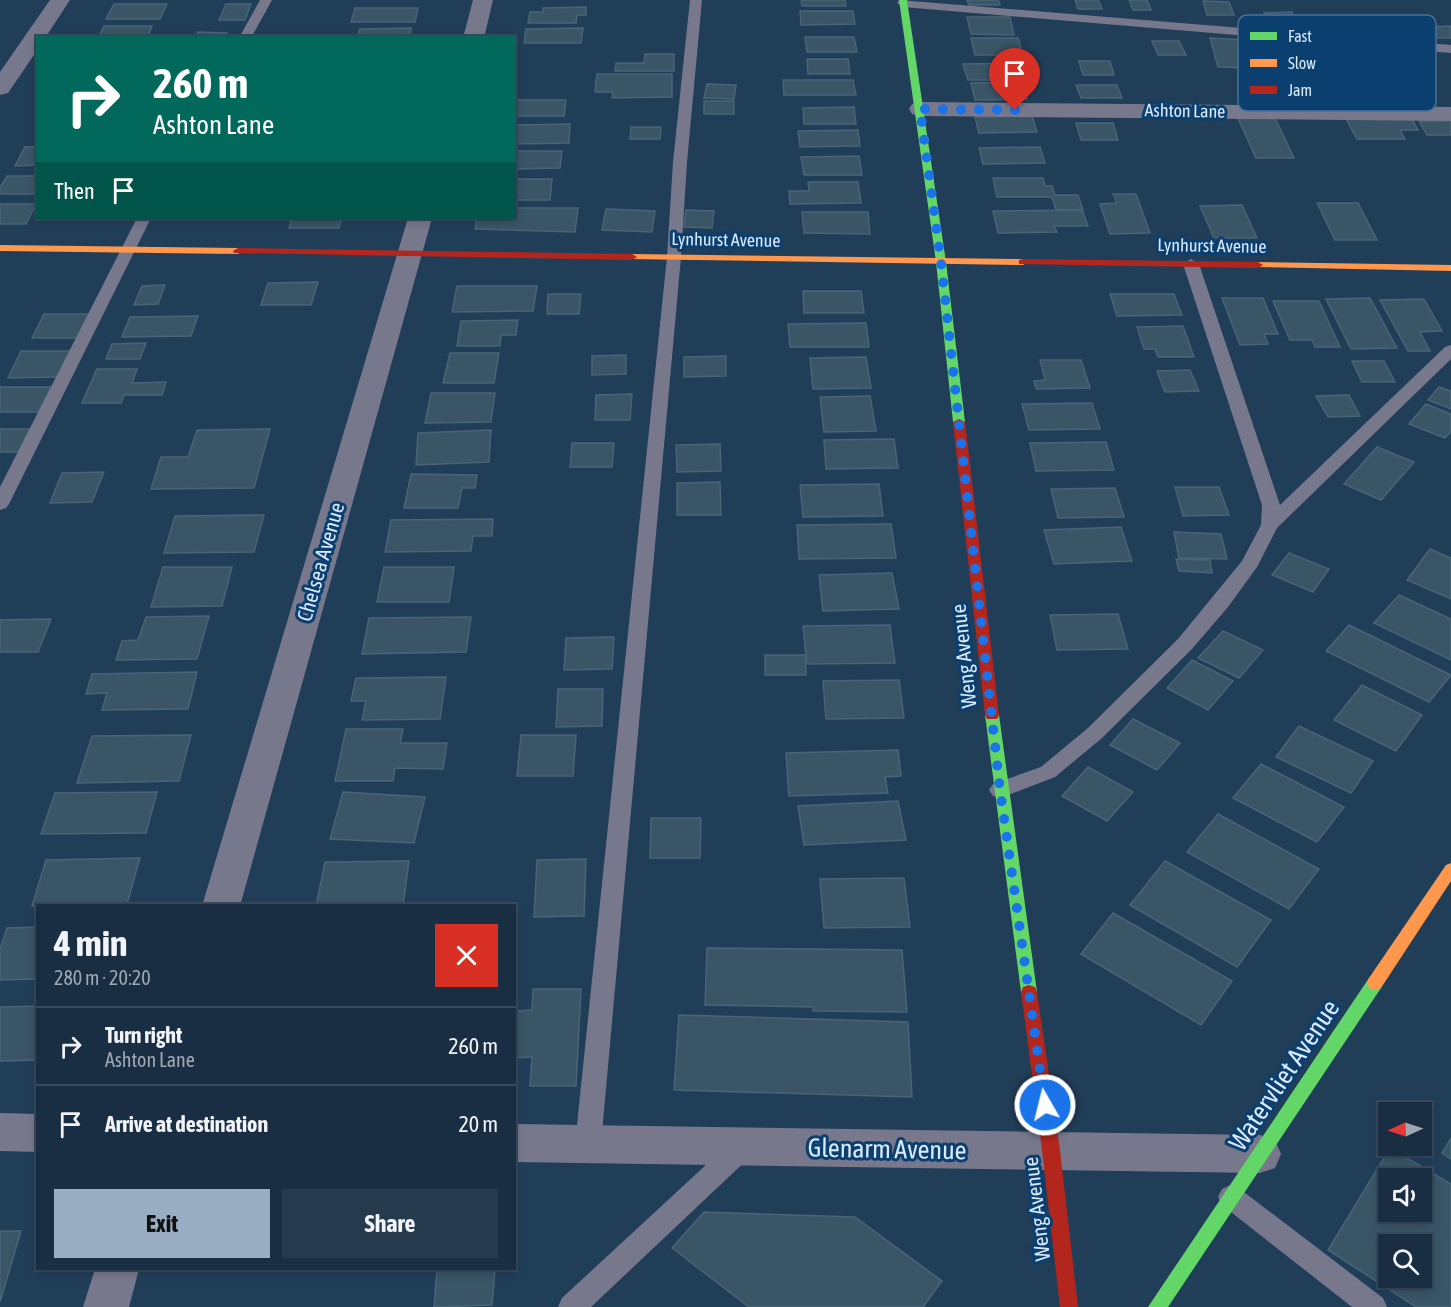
<!DOCTYPE html>
<html lang="en">
<head>
<meta charset="utf-8">
<style>
  body { margin:0; font-family:"Asap Condensed",sans-serif; background:#263a4e; color:#f1f3f6; height:100vh; display:flex; flex-direction:column; font-size:22px; white-space:nowrap }
  * { box-sizing:border-box; margin:0 }
  p { font-size:20px; color:#9fa8b2 }
  .icon { flex:none; width:33px; height:33px; fill:none; stroke:currentColor; stroke-width:2; stroke-linecap:round; stroke-linejoin:round }
  .map { position:relative; flex:1; overflow:hidden }
  .details { position:absolute; left:36px; top:904px; width:480px; height:366px; display:flex; flex-direction:column; background:#192e43; border-radius:0px; box-shadow:0 3px 9px #0003,0 0 0 2px #374a5c }
  .details>* { flex:none }
  .banner { position:absolute; left:36px; top:36px; width:480px; height:183px; border-radius:0px; box-shadow:0 3px 9px #0003,0 0 0 2px #374a5c; background:#00695c; color:#fff; overflow:hidden }
  .needle { width:39px; rotate:267deg }
  .fabs { position:absolute; left:1378px; top:1102px; display:grid; gap:12px }
  .fabs a { display:grid; place-items:center; width:54px; height:54px; border-radius:0px; background:#192e43; box-shadow:0 3px 9px #0003,0 0 0 2px #374a5c; font-size:30px }
  .pin { position:absolute; display:grid; place-items:center; width:51px; height:51px; color:#fff; margin:-62px -26px; border-radius:50% 50% 50% 0; rotate:-45deg; box-shadow:0 0 6px #0007 }
  .pin .icon { rotate:45deg }
  .me { position:absolute; width:66px; margin:-33px; rotate:352deg; stroke-linejoin:round; filter:drop-shadow(0 0 4px #0008) }
  .turn { display:flex; align-items:center; gap:21px; height:126px; padding:0 18px; font-size:27px }
  .turn .icon { width:78px; height:78px; stroke-width:2.5 }
  .turn b { display:block; font-size:42px; line-height:51px }
  .then { display:flex; align-items:center; height:57px; padding:0 18px; background:#0003; gap:12px; font-size:22px }
  .round { display:grid; place-items:center; flex:none; width:63px; height:63px; border-radius:0px; background:#263a4e }
  .overview { display:flex; align-items:center; justify-content:space-between; height:102px; padding:0 18px }
  h1 { font-size:36px; font-weight:700; line-height:45px }
  .action { display:flex; gap:12px; margin-top:auto; padding:12px 18px }
  .action a { flex:1; height:69px; border-radius:0px; background:#9aaec3; color:#111; font-size:24px; font-weight:700; line-height:69px; text-align:center }
  .action a+a { background:#263a4e; color:#f1f3f6 }
  ul { padding:0; list-style:none }
  li { display:flex; align-items:center; gap:18px; height:78px; padding:0 18px; border-top:2px solid #374a5c }
  li div { flex:1 }
  li b { display:block; font-size:22px }
  li em { font-style:normal }
  .map>svg:first-child { display:block }
  .building { fill:#3a5566; stroke:#486478; stroke-width:1.5; fill-rule:evenodd }
  .lines { fill:none; stroke-linecap:round; stroke-linejoin:round }
  .lane { fill:#78788d; fill-rule:evenodd }
  .street { fill:#78788d; fill-rule:evenodd }
  .fast { fill:#63d668; fill-rule:evenodd }
  .slow { fill:#ff974d; fill-rule:evenodd }
  .jam { fill:#b3261e; fill-rule:evenodd }
  .route { stroke:#1a73e8; stroke-width:10; stroke-dasharray:0 18 }
  .labels { text-anchor:middle; stroke-width:6; stroke-linejoin:round; paint-order:stroke }
  .far-street-label { font-size:18px; fill:#dbeafc; stroke:#0a3f70 }
  .street-label { font-size:21px; fill:#dbeafc; stroke:#0a3f70 }
  .near-street-label { font-size:26px; fill:#dbeafc; stroke:#0a3f70 }
  .key { fill:#0a3f70; stroke:#49729a; stroke-width:1.5 }
  .key-label { font-size:16px; fill:#dbeafc }
</style>
</head>
<body>
<div class="map">
<svg width="1451" height="1307" viewBox="0 0 1451 1307">
  <rect width="100%" height="100%" fill="#213e59"/>
  <g class="building">
    <path d="M801,0H845L846,6H802Z"/>
    <path d="M967,0H998L1000,5H969Z"/>
    <path d="M1075,0H1098L1102,9H1078Z"/>
    <path d="M1129,0H1147L1151,10H1133Z"/>
    <path d="M1203,1L1229,2L1234,15H1207Z"/>
    <path d="M114,4H167L160,19H106Z"/>
    <path d="M226,4H251L245,20H219Z"/>
    <path d="M586,7V15H577L576,23H528L530,12H543V8Z"/>
    <path d="M355,8H418L415,22H351Z"/>
    <path d="M800,11H853L855,24L801,25Z"/>
    <path d="M1292,12L1299,26H1271L1264,13Z"/>
    <path d="M967,17H1010L1014,35L971,34Z"/>
    <path d="M104,26H152L147,38H98Z"/>
    <path d="M1451,26V38H1438L1430,27Z"/>
    <path d="M411,28L409,38H357L360,29Z"/>
    <path d="M583,28L581,43H524L526,29Z"/>
    <path d="M198,32L227,33L225,38H195Z"/>
    <path d="M805,37H854L857,52H807Z"/>
    <path d="M971,38H1018L1023,55H975Z"/>
    <path d="M1210,38L1246,40L1254,68L1218,67Z"/>
    <path d="M1152,41H1179L1186,55H1158Z"/>
    <path d="M645,54H674V71H615L616,63H644Z"/>
    <path d="M807,59H848L850,74H808Z"/>
    <path d="M1079,61H1110L1114,75H1083Z"/>
    <path d="M1026,63L1032,80H968L963,64Z"/>
    <path d="M597,74H672V97L612,98L613,92H595Z"/>
    <path d="M783,80H853L856,95H784Z"/>
    <path d="M1022,82L1027,99L975,100L971,83Z"/>
    <path d="M707,84L736,85L734,99L704,98Z"/>
    <path d="M1076,85H1117L1122,98H1081Z"/>
    <path d="M514,100H566L564,116H514Z"/>
    <rect x="704" y="101" width="30" height="13"/>
    <path d="M854,107L856,124H804L803,108Z"/>
    <path d="M1032,116L1037,132L979,133L975,117Z"/>
    <path d="M1238,118H1275L1294,158H1256Z"/>
    <path d="M1346,119H1412L1418,130H1400L1405,139H1357Z"/>
    <path d="M1419,121H1451V135H1427Z"/>
    <path d="M1076,123H1113L1118,140H1081Z"/>
    <path d="M570,124L569,143L514,144V125Z"/>
    <path d="M631,127H661L660,139H630Z"/>
    <path d="M858,130L860,146L800,147L798,131Z"/>
    <path d="M25,147H38V165L15,166Z"/>
    <path d="M1040,147L1045,163L983,164L979,148Z"/>
    <path d="M514,151H562L560,168L514,169Z"/>
    <path d="M859,156L862,175H804L801,157Z"/>
    <path d="M7,176H38V194H0V188Z"/>
    <path d="M993,178H1043L1045,186H1052L1055,195H1078L1083,210H1056L1052,197H997Z"/>
    <path d="M514,179H552L550,200H514Z"/>
    <path d="M808,182H858L861,203L790,204L789,191H809Z"/>
    <path d="M1113,194H1136L1150,233L1110,234L1100,204L1117,203Z"/>
    <path d="M1317,203H1358L1377,240H1335Z"/>
    <path d="M0,204H36L26,224H0Z"/>
    <path d="M1242,205L1257,238H1214L1200,206Z"/>
    <path d="M514,208H578L575,232L475,229L477,218H514Z"/>
    <path d="M606,209L655,211L652,232L602,230Z"/>
    <path d="M686,210L714,211L712,228L684,227Z"/>
    <path d="M1082,210L1088,226H1054L1057,232L998,233L993,211Z"/>
    <path d="M802,212H868L870,234L804,233Z"/>
    <path d="M292,218H342L339,228H289Z"/>
    <path d="M318,282L311,305H261L268,283Z"/>
    <path d="M165,285L158,304L134,305L142,286Z"/>
    <path d="M457,286H537L533,311L452,312Z"/>
    <path d="M803,291H861L864,313H804Z"/>
    <path d="M548,294H581L579,314H547Z"/>
    <path d="M1110,294H1174L1182,315L1117,316Z"/>
    <path d="M1222,298H1263L1278,334H1264L1268,344L1240,345Z"/>
    <path d="M1370,298L1397,348L1351,349L1326,299Z"/>
    <path d="M1424,299L1442,331L1420,332L1430,351H1408L1380,300Z"/>
    <path d="M1273,301H1319L1340,347H1315L1312,340H1290Z"/>
    <path d="M44,314H91L79,338H32Z"/>
    <path d="M198,316L191,336L122,337L130,317Z"/>
    <path d="M518,320L516,335H501L500,346H457L461,321Z"/>
    <path d="M866,323L869,347H790L788,324Z"/>
    <path d="M1183,326L1194,357H1158L1155,349H1144L1137,327Z"/>
    <path d="M146,343L140,359H106L112,344Z"/>
    <path d="M21,351H70L59,377L8,378Z"/>
    <path d="M450,353H499L494,383H443Z"/>
    <path d="M626,355V374L592,375V356Z"/>
    <path d="M726,356V376L684,377V357Z"/>
    <path d="M866,357L871,388L813,389L810,358Z"/>
    <path d="M1040,360H1081L1090,388L1036,389L1034,381L1045,380Z"/>
    <path d="M1352,361H1384L1395,382H1362Z"/>
    <path d="M97,369H137L132,383L166,382L162,395H124L121,403H82Z"/>
    <path d="M1190,370L1199,391L1165,392L1157,371Z"/>
    <path d="M0,387H51L39,412H0Z"/>
    <path d="M1439,387L1451,391V409L1428,400Z"/>
    <path d="M431,393H495L491,422L425,423Z"/>
    <path d="M632,394L630,420H595L596,395Z"/>
    <path d="M1349,395L1360,416L1328,417L1316,396Z"/>
    <path d="M870,396L876,431L824,432L820,397Z"/>
    <path d="M1092,403L1100,429L1029,430L1022,404Z"/>
    <path d="M1426,404L1451,414V431L1445,438L1409,424Z"/>
    <path d="M0,429H30L19,452H0Z"/>
    <path d="M270,429L254,488L151,489L161,457H188L197,430Z"/>
    <path d="M491,430L489,462L416,465L418,433Z"/>
    <path d="M894,439L898,468L826,469L824,440Z"/>
    <path d="M1106,442L1114,470L1036,471L1030,443Z"/>
    <path d="M572,443H614L612,467H570Z"/>
    <path d="M720,444L721,471L677,472L676,445Z"/>
    <path d="M1377,447L1414,462L1381,500L1344,484Z"/>
    <path d="M104,472L92,502L50,503L62,473Z"/>
    <path d="M411,474L477,475L475,488H462L458,508H404Z"/>
    <path d="M720,482L721,515H677V483Z"/>
    <path d="M879,484L883,516L803,517L800,485Z"/>
    <path d="M1175,487H1219L1229,515L1183,516Z"/>
    <path d="M1115,488L1124,517L1058,518L1051,489Z"/>
    <path d="M264,515L254,552L164,553L175,516Z"/>
    <path d="M493,519L492,536H473L471,551L385,552L391,520Z"/>
    <path d="M891,524L896,558L799,559L797,525Z"/>
    <path d="M1121,527L1132,561L1054,564L1044,530Z"/>
    <path d="M1174,532L1221,534L1227,559L1179,558Z"/>
    <path d="M1430,549L1451,558V599L1407,580Z"/>
    <path d="M1289,553L1329,569L1313,592L1272,575Z"/>
    <path d="M1176,559L1210,560L1212,573L1179,571Z"/>
    <path d="M163,567H232L222,606L151,607Z"/>
    <path d="M384,567H454L449,602H377Z"/>
    <path d="M892,573L899,609L823,611L819,575Z"/>
    <path d="M1399,595L1451,619V660L1374,623Z"/>
    <path d="M1118,614L1128,649L1057,650L1050,615Z"/>
    <path d="M209,616L197,659L116,660L122,641L138,640L146,617Z"/>
    <path d="M471,617L466,652L362,654L369,618Z"/>
    <path d="M51,619L38,652H0V620Z"/>
    <path d="M890,625L895,663L807,664L803,626Z"/>
    <path d="M1349,625L1451,675L1429,702L1326,651Z"/>
    <path d="M1223,631L1263,650L1239,678L1198,658Z"/>
    <path d="M614,637L612,669L564,670L566,638Z"/>
    <path d="M765,655H805L806,675H765Z"/>
    <path d="M1192,660L1233,681L1208,710L1167,688Z"/>
    <path d="M197,672L188,709L102,710L107,693L86,694L92,674Z"/>
    <path d="M446,677L440,719L362,720L366,701H351L356,678Z"/>
    <path d="M899,680L904,718L826,719L823,681Z"/>
    <path d="M1362,685L1422,715L1396,751L1334,720Z"/>
    <path d="M558,689H603L602,726L556,727Z"/>
    <path d="M1133,719L1180,743L1157,770L1110,745Z"/>
    <path d="M1299,726L1373,761L1351,793L1276,757Z"/>
    <path d="M346,729H403L400,743H447L443,769L395,768L393,781H335Z"/>
    <path d="M191,735L179,781L77,783L92,736Z"/>
    <path d="M521,735H576L573,776H517Z"/>
    <path d="M898,750L901,776L885,777L888,793L789,796L786,753Z"/>
    <path d="M1261,764L1344,807L1317,842L1233,798Z"/>
    <path d="M1088,767L1133,792L1107,821L1062,796Z"/>
    <path d="M157,792L146,833L41,834L55,793Z"/>
    <path d="M343,792L425,797L414,843L330,839Z"/>
    <path d="M898,801L906,840L804,845L798,806Z"/>
    <path d="M1218,814L1319,869L1289,909L1187,852Z"/>
    <path d="M651,818H701L700,858H650Z"/>
    <path d="M140,858L127,904L32,906L46,860Z"/>
    <path d="M586,859L584,916L534,917L537,860Z"/>
    <path d="M409,861L403,906H316L325,862Z"/>
    <path d="M1165,861L1271,920L1237,967L1130,905Z"/>
    <path d="M904,878L910,927L824,928L820,879Z"/>
    <path d="M1113,913L1232,981L1201,1025L1081,954Z"/>
    <path d="M38,927V979L0,980V949L7,928Z"/>
    <path d="M707,948L902,950L907,1012L813,1011V1007L705,1005Z"/>
    <path d="M533,989H581L576,1086H530L532,1057L514,1058V1011L532,1010Z"/>
    <path d="M38,1006V1060L0,1061V1007Z"/>
    <path d="M679,1015L908,1022L912,1097L674,1090Z"/>
    <path d="M1451,1138V1159L1442,1153Z"/>
    <path d="M1390,1148L1451,1184V1307H1416L1328,1250ZM1389,1179H1422V1212H1389ZM1389,1245H1422V1278H1389Z"/>
    <path d="M704,1212L855,1217L942,1281L923,1307H749L672,1248Z"/>
    <path d="M0,1231H21L0,1302Z"/>
    <path d="M437,1269H495L492,1305L434,1307Z"/>
  </g>
  <g class="lines">
    <g class="lane">
      <path d="M260,0H272L251,38H239Z"/>
      <path d="M690,0H702L687,162L681,257L601,1144L597,1152L588,1155L579,1152L575,1144L667,257L673,162Z"/>
      <path d="M899,0L1451,45V53L903,7L897,3Z"/>
      <path d="M137,218H151L9,504L6,508L0,510V487Z"/>
      <path d="M1191,259L1199,264L1280,505L1445,347L1451,345V359L1277,528L1257,567L1228,607L1192,649L1102,738L1055,777L1000,798L993,796L989,790L993,784L1041,767L1088,728L1178,639L1242,561L1261,525L1262,505L1183,264Z"/>
      <path d="M743,1136L752,1139L756,1147L752,1155L591,1307H558L562,1298L734,1139Z"/>
      <path d="M1231,1185L1240,1189L1383,1298L1387,1307H1352L1222,1205L1218,1197L1222,1189Z"/>
    </g>
    <g class="street">
      <path d="M50,0H70L45,38H38V49L8,93L0,95V72Z"/>
      <path d="M473,0H493L484,38H463Z"/>
      <path d="M920,102L1451,107V121L920,116L912,114L909,109L912,104Z"/>
      <path d="M408,218H432L240,906H202Z"/>
      <path d="M0,1113L38,1114V1152L0,1151Z"/>
      <path d="M514,1124L1260,1135L1275,1140L1281,1154L1275,1168L1260,1173L514,1162Z"/>
      <path d="M95,1269H139L129,1307H83Z"/>
    </g>
    <g class="fast">
      <path d="M899,0H907L946,262L965,422L959,425L953,422L936,262Z"/>
      <path d="M992,710L997,711L999,715L1037,992L1035,997L1029,999L1023,997L1021,992L985,715L987,711Z"/>
      <path d="M1375,976L1381,978L1383,983L1381,988L1168,1307H1148L1369,978Z"/>
    </g>
    <g class="slow">
      <path d="M0,245L238,248L243,251L238,254L0,251Z"/>
      <path d="M632,254L1023,259L1028,262L1023,265L628,259L627,257Z"/>
      <path d="M1258,262L1451,265V271L1254,267V263Z"/>
      <path d="M1451,863V881L1381,988L1375,990L1369,988L1367,983L1369,978L1446,865Z"/>
    </g>
    <g class="jam">
      <path d="M238,248L632,254L637,257L632,260L234,253L233,251Z"/>
      <path d="M1023,259L1258,262L1263,265L1258,268L1019,264V260Z"/>
      <path d="M959,419L965,422L999,715L997,719H987L985,715L953,422Z"/>
      <path d="M1029,985L1035,987L1037,992L1060,1150L1078,1307H1060L1042,1150L1021,992L1023,987Z"/>
    </g>
  </g>
  <g class="lines">
    <path class="route" d="M1015,110L920,109L941,262L1000,790L1045,1105"/>
  </g>
  <g class="labels">
    <g class="far-street-label">
      <text transform="translate(1185 111) rotate(1)" y="6">Ashton Lane</text>
      <text transform="translate(726 240) rotate(1)" y="6">Lynhurst Avenue</text>
      <text transform="translate(1212 246) rotate(1)" y="6">Lynhurst Avenue</text>
    </g>
    <g class="street-label">
      <text transform="translate(321 562) rotate(-74)" y="7">Chelsea Avenue</text>
      <text transform="translate(964 656) rotate(-96)" y="7">Weng Avenue</text>
      <text transform="translate(1037 1209) rotate(-97)" y="7">Weng Avenue</text>
    </g>
    <g class="near-street-label">
      <text transform="translate(1284 1075) rotate(-56)" y="9">Watervliet Avenue</text>
      <text transform="translate(887 1149) rotate(1)" y="9">Glenarm Avenue</text>
    </g>
  </g>
  <rect x="1238" y="15" width="198" height="96" rx="9" class="key"/>
  <rect x="1250" y="32" width="27" height="8" fill="#63d668"/>
  <rect x="1250" y="59" width="27" height="8" fill="#ff974d"/>
  <rect x="1250" y="86" width="27" height="8" fill="#b3261e"/>
  <g class="key-label">
    <text x="1288" y="42">Fast</text>
    <text x="1288" y="69">Slow</text>
    <text x="1288" y="96">Jam</text>
  </g>
</svg>
<div class="fabs">
<a><svg class="needle" viewBox="-14 -14 28 28"><path d="M0-13l5 13h-10z" fill="#e53935"/><path d="M0 13l5-13h-10z" fill="#9fa8b2"/></svg></a>
<a><svg class="icon" aria-label="sound" viewBox="0 0 24 24"><path d="M4 9h4l5-4v14l-5-4H4zM17 9q2 3 0 6"/></svg></a>
<a><svg class="icon" aria-label="search" viewBox="0 0 24 24"><circle cx="10" cy="10" r="6"/><path d="M15 15l6 6"/></svg></a>
</div>
<div class="pin" style="left:1015px;top:110px;background:#d93025"><svg class="icon" aria-label="arrive" viewBox="0 0 24 24"><path d="M6 21V4h12l-3 4 3 4H6"/></svg></div>
<svg class="me" style="left:1045px;top:1105px" viewBox="-20 -20 40 40"><circle r="17" fill="#1a73e8" stroke="#fff" stroke-width="3"/><path d="M0-11L8 9 0 5-8 9z" fill="#fff"/></svg>
<div class="banner">
<div class="turn"><svg class="icon" aria-label="right" viewBox="0 0 24 24"><path d="M7 20v-9h11M14 6l5 5-5 5"/></svg><div><b>260 m</b>Ashton Lane</div></div>
<div class="then">Then<svg class="icon" aria-label="arrive" viewBox="0 0 24 24"><path d="M6 21V4h12l-3 4 3 4H6"/></svg></div>
</div>
<section class="details">
<div class="overview"><div><h1>4 min</h1><p>280 m · 20:20</p></div><a class="round" style="background:#d93025;color:#fff"><svg class="icon" aria-label="close" viewBox="0 0 24 24"><path d="M6 6l12 12M18 6L6 18"/></svg></a></div>
<ul>
<li><svg class="icon" aria-label="right" viewBox="0 0 24 24"><path d="M7 20v-9h11M14 6l5 5-5 5"/></svg><div><b>Turn right</b><p>Ashton Lane</p></div><em>260 m</em></li>
<li><svg class="icon" aria-label="arrive" viewBox="0 0 24 24"><path d="M6 21V4h12l-3 4 3 4H6"/></svg><div><b>Arrive at destination</b></div><em>20 m</em></li>
</ul>
<div class="action"><a>Exit</a><a>Share</a></div>
</section>
</div>
</body>
</html>
